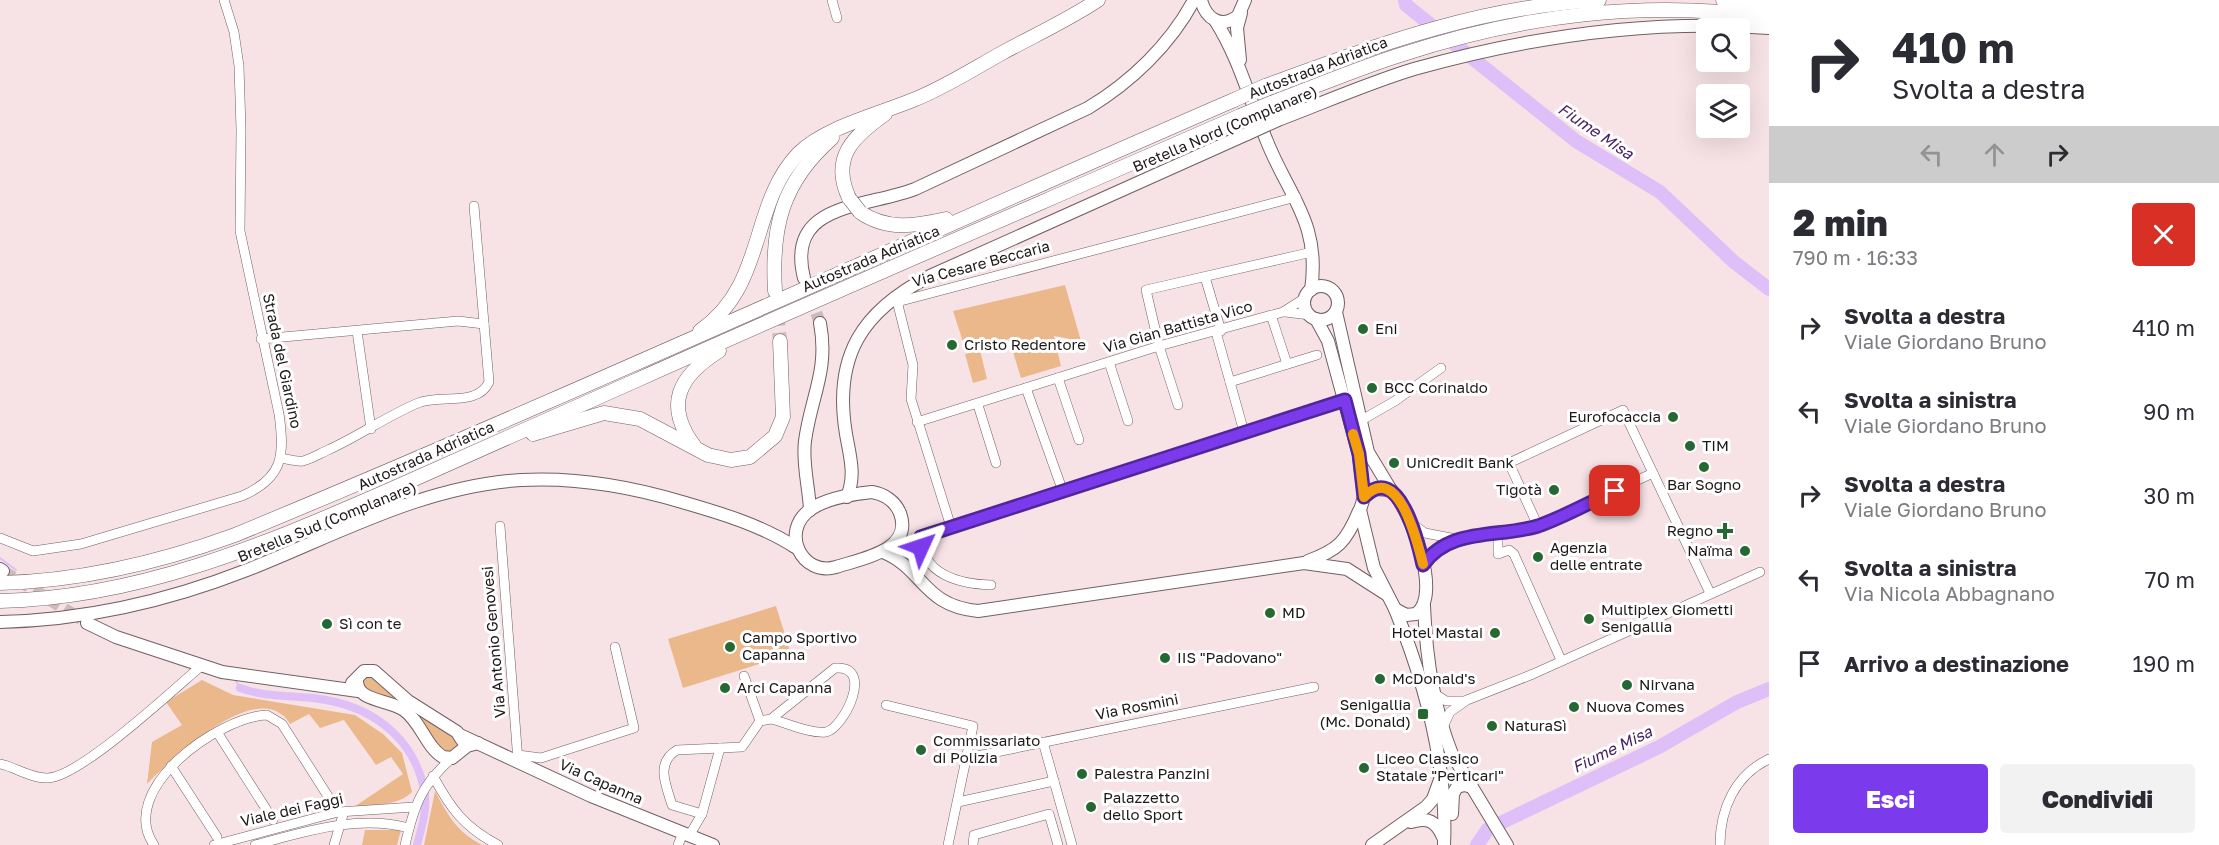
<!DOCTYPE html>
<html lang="it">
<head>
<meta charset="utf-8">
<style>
  body { margin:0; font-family:"Golos Text",sans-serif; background:#f2f2f3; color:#2b2b33; height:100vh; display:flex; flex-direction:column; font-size:22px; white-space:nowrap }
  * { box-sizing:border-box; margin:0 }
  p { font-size:20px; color:#7c7c81 }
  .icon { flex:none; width:33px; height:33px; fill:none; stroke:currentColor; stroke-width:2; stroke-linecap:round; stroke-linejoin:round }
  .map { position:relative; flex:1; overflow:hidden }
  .details { display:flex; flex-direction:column; background:#fff; width:450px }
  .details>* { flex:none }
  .hud { background:#fff; color:#2b2b33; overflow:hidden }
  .fabs { position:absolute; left:1696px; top:18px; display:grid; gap:12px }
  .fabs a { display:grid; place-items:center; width:54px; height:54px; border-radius:6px; background:#fff; box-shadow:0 6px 24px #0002; font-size:30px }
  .pin { position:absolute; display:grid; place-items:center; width:51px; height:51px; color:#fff; margin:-26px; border-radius:12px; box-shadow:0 3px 9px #0006 }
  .me { position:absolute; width:66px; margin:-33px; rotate:48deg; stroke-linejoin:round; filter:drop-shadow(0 0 4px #0008) }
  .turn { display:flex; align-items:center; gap:21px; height:126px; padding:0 24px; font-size:27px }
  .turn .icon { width:78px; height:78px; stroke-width:2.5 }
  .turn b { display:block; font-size:42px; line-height:51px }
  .lanes { display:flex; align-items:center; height:57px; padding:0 24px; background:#0003; justify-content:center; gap:30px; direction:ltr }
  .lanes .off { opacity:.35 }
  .round { display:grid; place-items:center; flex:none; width:63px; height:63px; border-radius:6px; background:#f2f2f3 }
  .overview { display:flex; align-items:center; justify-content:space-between; height:102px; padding:0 24px }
  h1 { font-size:36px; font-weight:800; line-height:45px }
  .primary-button { display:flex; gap:12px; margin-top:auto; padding:12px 24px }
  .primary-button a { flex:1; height:69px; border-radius:6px; background:#7c3aed; color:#fff; font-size:24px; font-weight:800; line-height:69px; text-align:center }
  .primary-button a+a { background:#f2f2f3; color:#2b2b33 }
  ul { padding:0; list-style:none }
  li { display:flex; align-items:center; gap:18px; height:84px; padding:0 24px }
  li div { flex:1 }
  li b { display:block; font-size:22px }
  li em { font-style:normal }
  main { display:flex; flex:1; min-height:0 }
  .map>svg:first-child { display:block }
  .green { fill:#ebb88c }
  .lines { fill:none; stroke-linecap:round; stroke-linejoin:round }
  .stream { stroke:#dfbff8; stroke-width:2 }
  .canal { stroke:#dfbff8; stroke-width:8 }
  .river { stroke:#dfbff8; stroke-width:14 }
  .major-tunnel { stroke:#ccbabd; stroke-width:12; stroke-dasharray:12 6; stroke-linecap:butt }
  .highway-tunnel { stroke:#ccbabd; stroke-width:14; stroke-dasharray:14 7; stroke-linecap:butt }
  .minor-casing { stroke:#716063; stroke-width:10 }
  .major-casing { stroke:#716063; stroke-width:14 }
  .highway-casing { stroke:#716063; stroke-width:15 }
  .minor { stroke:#fff; stroke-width:9 }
  .major { stroke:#fff; stroke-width:12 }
  .highway { stroke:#fff; stroke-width:14 }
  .major-bridge-casing { stroke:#716063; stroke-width:14; stroke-linecap:butt }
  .highway-bridge-casing { stroke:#716063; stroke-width:15; stroke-linecap:butt }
  .major-bridge { stroke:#fff; stroke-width:12 }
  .highway-bridge { stroke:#fff; stroke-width:14 }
  .route-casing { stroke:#51269a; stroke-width:15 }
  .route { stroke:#7c3aed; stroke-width:10 }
  .slow { stroke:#f59e0b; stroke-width:10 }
  .poi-dot { fill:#266832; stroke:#fff; stroke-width:2 }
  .labels { text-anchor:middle; stroke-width:6; stroke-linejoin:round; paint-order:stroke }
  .street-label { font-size:15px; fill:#1f1819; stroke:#fff }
  .poi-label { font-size:15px; fill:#1f1819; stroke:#fff; text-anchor:start }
  .water-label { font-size:16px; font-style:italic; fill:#471f60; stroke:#fff }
</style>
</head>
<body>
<main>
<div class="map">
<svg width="1769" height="845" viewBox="0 0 1769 845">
  <rect width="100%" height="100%" fill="#f7e3e6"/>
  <g class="green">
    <path d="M1065,285L1081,341L1054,336L1061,366L1021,378L1009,339L966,351L953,311Z"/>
    <path d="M980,350L987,379L973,383L965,354Z"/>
    <path d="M776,606L791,654L683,688L668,639Z"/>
    <path d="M369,673L454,733L459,742L458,749L453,753H442L426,728L369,694L360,679Z"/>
    <path d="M202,680L233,695L355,715L383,734L402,753L412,792C398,806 373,805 354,807L403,774L391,757L376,765L344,720L320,728L309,714L290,724C288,721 285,716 281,714C246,688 169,761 147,784L152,742L182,725L166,702Z"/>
    <path d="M435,791C449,817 456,831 482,845H424Z"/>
    <path d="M365,830H401L397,845H362Z"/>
  </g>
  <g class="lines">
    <g class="stream">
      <path d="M0,558L16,570"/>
      <path d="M236,681L240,688"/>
    </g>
    <path class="canal" d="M240,688C267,698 298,695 326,700C377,709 417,742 425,795C427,812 421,829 417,845"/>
    <g class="river">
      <path d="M1405,0L1406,5L1576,141L1660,192L1734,262L1769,289"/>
      <path d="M1477,845L1488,829L1659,747L1737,702L1769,689"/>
    </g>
    <g class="major-tunnel">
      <path d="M804,279L820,323"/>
      <path d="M3,571L81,619"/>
    </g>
    <path class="highway-tunnel" d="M775,291L780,341"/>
    <g class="minor-casing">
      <g id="minor">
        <path d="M832,0L837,18"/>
        <path d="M1205,277L1221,331"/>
        <path d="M1285,312L1310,315"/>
        <path d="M1271,315L1287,364"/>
        <path d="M357,331L371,429"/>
        <path d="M1216,332L1244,432"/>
        <path d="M261,339L458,321L484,324"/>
        <path d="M1109,362L1128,421"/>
        <path d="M1058,378L1079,440"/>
        <path d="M1230,382L1317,355"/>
        <path d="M1026,388L1062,489"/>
        <path d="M978,405L996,463"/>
        <path d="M1178,405L1159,346L1146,290L1312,252"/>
        <path d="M1360,421L1395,401L1441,368"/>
        <path d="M917,422L1159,346L1283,312L1305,298"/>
        <path d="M281,458C287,459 297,462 303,461C311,459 321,453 328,450C359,436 387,416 418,403C439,394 478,407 489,382L474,206"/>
        <path d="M1411,523L1425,533L1456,539"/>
        <path d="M500,526L518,761"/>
        <path d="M1538,526L1653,473"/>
        <path d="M951,527L911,399L913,365L898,305L901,301L1296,197"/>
        <path d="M1498,532V554L1509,550L1514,554L1561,660"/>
        <path d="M0,538L33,551L81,544L242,496C283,478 285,456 279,414L240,231L241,129L239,66L234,32L224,0"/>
        <path d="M1423,565C1447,530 1499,532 1538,526L1509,463L1623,410L1710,593"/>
        <path d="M991,585C960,584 922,575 921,537L1345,400"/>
        <path d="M1435,694L1446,701H1464"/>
        <path d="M886,705L973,726L948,845"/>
        <path d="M760,721L771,719L835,668C876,665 843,729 826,732C810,734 787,723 771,719"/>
        <path d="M1443,727L1450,712L1467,700L1533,674L1760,572"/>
        <path d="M217,732L273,820"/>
        <path d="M1043,742L1072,845"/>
        <path d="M518,755L541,758L634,728L615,647"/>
        <path d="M967,758L1314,687"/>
        <path d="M0,764C15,767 32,779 48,778C80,777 173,690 200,667"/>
        <path d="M171,766L217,837"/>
        <path d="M433,776C451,809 464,827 498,845"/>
        <path d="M958,802L1054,781"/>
        <path d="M702,814L672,805C666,785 655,763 677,750L742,747L760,721L744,676"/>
        <path d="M689,836L702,814L720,748"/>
        <path d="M154,845C116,790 218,717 267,715L282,724L338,812L343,815L334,845"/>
        <path d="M214,845L338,812L414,807"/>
        <path d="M255,845C304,832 358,814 409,828"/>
        <path d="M405,845C414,806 421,785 452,758"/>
        <path d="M678,845L683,833"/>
        <path d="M973,845L974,835L1049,814L1058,845"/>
        <path d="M1720,845C1720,809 1735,775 1769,759"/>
      </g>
    </g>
    <g class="major-casing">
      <g id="major">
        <path d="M1201,0C1206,19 1221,29 1238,16L1245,0"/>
        <path d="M1215,20C1239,58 1249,98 1266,139C1288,196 1321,222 1311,290"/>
        <path d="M1240,60L1237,28L1241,13"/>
        <path d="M1278,120C1323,103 1368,83 1414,69C1528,37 1650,19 1769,28"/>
        <path d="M804,278C785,202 866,208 915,189L1088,108C1131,82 1170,45 1194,0"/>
        <circle cx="1321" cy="303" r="17"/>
        <path d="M1336,312L1368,452L1391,490"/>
        <path d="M1316,319L1328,341L1359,455L1364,497L1360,510L1374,568L1395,609L1406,615L1416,614C1443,595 1410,509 1391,490L1375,489L1364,497"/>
        <path d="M872,492C884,494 895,501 900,513C914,551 860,559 836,567C802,577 779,531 811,509C827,498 853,494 872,492Z"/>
        <path d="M847,497C856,475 850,457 846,434C833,356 862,311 930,276L1247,134"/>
        <path d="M810,510C809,487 802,463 805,441C811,396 829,371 820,323"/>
        <path d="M883,552C924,569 923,606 978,611L1304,563L1347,569L1386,594"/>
        <path d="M1308,561C1338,550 1346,542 1359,511"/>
        <path d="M0,569L3,571"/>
        <path d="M1424,606C1426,655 1433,707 1452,754L1507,845"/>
        <path d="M1395,609C1425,683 1448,764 1444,845"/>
        <path d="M0,622C85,620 168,601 247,570C336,535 423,486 521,480C576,477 629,486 682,502C720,513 761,525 795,547"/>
        <path d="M87,623L116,637L222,672L358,691"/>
        <path d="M357,679C355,702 389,699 404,710C421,722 426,747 443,757L452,758L467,746L478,743"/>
        <path d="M352,683L364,671H374L408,701L457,732L462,740"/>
        <path d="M460,735L591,796L713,845"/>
        <path d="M1452,814L1453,794L1457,787L1464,785L1472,787"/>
        <path d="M1411,822C1428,817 1436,821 1443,837"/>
        <path d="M1372,845L1426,807L1433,799L1441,777"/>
      </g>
    </g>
    <g class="highway-casing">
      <g id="highway">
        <path d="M1723,0L1769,5"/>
        <path d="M1265,86C1378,45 1478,7 1599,0"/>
        <path d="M1271,103C1314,87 1356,69 1400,55C1522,15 1642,0 1769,17"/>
        <path d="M849,198C830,157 854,136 885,114"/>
        <path d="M860,212C887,231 915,226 946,219"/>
        <path d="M775,291C771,227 782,182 832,138"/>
        <path d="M700,331C767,284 749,206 798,154C823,128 879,114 913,100C944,88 973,69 1002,53C1033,36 1068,20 1098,0"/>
        <path d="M533,434L604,413L640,419L708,455L731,460L750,457L775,436L783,417L780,341"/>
        <path d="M695,447C663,405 679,376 719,351"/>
        <path d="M0,583C82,581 158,563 235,535C571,396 901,244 1234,100"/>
        <path d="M0,601C137,598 261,546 385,492C469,455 553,417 637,380C837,290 1039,204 1240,116"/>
      </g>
    </g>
    <use href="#minor" class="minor"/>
    <use href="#major" class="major"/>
    <use href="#highway" class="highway"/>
    <g class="major-bridge-casing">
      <path id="major-bridge" d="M1247,134L1278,120"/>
    </g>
    <g class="highway-bridge-casing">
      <g id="highway-bridge">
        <path d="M1234,100L1265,86"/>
        <path d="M1240,116L1271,103"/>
        <path d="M849,198L860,212"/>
      </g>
    </g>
    <use href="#major-bridge" class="major-bridge"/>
    <use href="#highway-bridge" class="highway-bridge"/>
  </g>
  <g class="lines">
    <g class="route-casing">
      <path id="route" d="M921,547V537L1345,400L1359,454L1364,497C1399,461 1418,542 1423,565C1449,527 1499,538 1538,526C1564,517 1590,502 1615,491"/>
    </g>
    <use href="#route" class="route"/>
    <path class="slow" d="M1353,434L1359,454L1364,497C1398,461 1417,541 1423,564"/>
  </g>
  <g class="poi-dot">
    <circle cx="1363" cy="329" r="6"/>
    <circle cx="952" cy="345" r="6"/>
    <circle cx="1372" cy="388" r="6"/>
    <circle cx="1673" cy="417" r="6"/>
    <circle cx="1690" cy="446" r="6"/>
    <circle cx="1394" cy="463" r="6"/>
    <circle cx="1704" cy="467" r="6"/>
    <circle cx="1554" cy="490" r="6"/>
    <path d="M1722 522h6v6h6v6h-6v6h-6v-6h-6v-6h6z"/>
    <circle cx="1745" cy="551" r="6"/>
    <circle cx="1538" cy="557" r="6"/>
    <circle cx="1270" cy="613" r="6"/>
    <circle cx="1589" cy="619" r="6"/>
    <circle cx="327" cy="624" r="6"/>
    <circle cx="1495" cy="633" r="6"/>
    <circle cx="730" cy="647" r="6"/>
    <circle cx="1165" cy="658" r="6"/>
    <circle cx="1380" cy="679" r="6"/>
    <circle cx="1627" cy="685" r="6"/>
    <circle cx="725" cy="688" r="6"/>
    <circle cx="1574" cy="707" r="6"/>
    <rect x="1417" y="708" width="12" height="12" rx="3"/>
    <circle cx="1492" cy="726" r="6"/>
    <circle cx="921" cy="750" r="6"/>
    <circle cx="1364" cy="768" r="6"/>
    <circle cx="1082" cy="774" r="6"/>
    <circle cx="1091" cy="807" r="6"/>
  </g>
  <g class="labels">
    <g class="street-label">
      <text transform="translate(1318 68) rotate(-21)" y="5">Autostrada Adriatica</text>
      <text transform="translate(1225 129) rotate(-23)" y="5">Bretella Nord (Complanare)</text>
      <text transform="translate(871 259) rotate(-23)" y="5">Autostrada Adriatica</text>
      <text transform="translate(981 264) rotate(-15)" y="5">Via Cesare Beccaria</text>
      <text transform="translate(1178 327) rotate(-16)" y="5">Via Gian Battista Vico</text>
      <text transform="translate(282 361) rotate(78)" y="5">Strada del Giardino</text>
      <text transform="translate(426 456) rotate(-24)" y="5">Autostrada Adriatica</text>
      <text transform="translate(327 522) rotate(-22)" y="5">Bretella Sud (Complanare)</text>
      <text transform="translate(494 642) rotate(-95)" y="5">Via Antonio Genovesi</text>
      <text transform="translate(1137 707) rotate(-11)" y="5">Via Rosmini</text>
      <text transform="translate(601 782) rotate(24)" y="5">Via Capanna</text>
      <text transform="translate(292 810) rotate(-13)" y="5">Viale dei Faggi</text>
    </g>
    <g class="poi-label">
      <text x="1375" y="334">Eni</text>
      <text x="964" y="350">Cristo Redentore</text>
      <text x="1384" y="393">BCC Corinaldo</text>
      <text x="1661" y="422" text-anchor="end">Eurofocaccia</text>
      <text x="1702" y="451">TIM</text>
      <text x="1406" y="468">UniCredit Bank</text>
      <text x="1704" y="490" text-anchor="middle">Bar Sogno</text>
      <text x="1542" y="495" text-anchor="end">Tigotà</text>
      <text x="1713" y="536" text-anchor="end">Regno</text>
      <text x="1550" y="553">Agenzia<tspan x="1550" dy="17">delle entrate</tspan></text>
      <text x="1733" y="556" text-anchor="end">Naïma</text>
      <text x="1601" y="615">Multiplex Giometti<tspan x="1601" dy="17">Senigallia</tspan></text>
      <text x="1282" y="618">MD</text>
      <text x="339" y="629">Sì con te</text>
      <text x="1483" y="638" text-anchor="end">Hotel Mastai</text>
      <text x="742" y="643">Campo Sportivo<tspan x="742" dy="17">Capanna</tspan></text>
      <text x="1177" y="663">IIS "Padovano"</text>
      <text x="1392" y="684">McDonald's</text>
      <text x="1639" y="690">Nirvana</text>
      <text x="737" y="693">Arci Capanna</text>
      <text x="1411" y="710" text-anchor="end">Senigallia<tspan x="1411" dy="17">(Mc. Donald)</tspan></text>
      <text x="1586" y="712">Nuova Comes</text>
      <text x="1504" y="731">NaturaSì</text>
      <text x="933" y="746">Commissariato<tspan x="933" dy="17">di Polizia</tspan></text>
      <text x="1376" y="764">Liceo Classico<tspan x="1376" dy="17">Statale "Perticari"</tspan></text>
      <text x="1094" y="779">Palestra Panzini</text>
      <text x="1103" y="803">Palazzetto<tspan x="1103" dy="17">dello Sport</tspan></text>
    </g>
    <g class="water-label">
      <text transform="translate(1596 131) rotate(34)" y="6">Fiume Misa</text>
      <text transform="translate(1612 749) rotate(-26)" y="6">Fiume Misa</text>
    </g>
  </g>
</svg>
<div class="fabs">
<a><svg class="icon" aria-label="search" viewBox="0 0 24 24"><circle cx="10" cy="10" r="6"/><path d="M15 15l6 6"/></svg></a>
<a><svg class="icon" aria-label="layers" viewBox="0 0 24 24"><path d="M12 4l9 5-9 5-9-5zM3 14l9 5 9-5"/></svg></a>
</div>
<div class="pin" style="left:1615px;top:491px;background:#d93025"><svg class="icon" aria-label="arrive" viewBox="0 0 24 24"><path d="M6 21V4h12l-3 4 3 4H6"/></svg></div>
<svg class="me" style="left:921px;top:547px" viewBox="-20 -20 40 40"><path d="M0-17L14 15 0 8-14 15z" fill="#7c3aed" stroke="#fff" stroke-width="4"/></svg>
</div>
<section class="details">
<div class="hud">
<div class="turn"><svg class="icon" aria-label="right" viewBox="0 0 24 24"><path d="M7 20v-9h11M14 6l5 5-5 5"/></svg><div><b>410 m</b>Svolta a destra</div></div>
<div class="lanes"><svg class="icon off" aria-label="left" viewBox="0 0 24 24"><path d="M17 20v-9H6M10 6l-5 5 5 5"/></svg><svg class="icon off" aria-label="ahead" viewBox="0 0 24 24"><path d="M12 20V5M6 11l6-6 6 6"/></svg><svg class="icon" aria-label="right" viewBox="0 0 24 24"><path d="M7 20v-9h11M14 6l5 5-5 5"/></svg></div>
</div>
<div class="overview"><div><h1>2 min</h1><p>790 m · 16:33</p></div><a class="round" style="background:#d93025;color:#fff"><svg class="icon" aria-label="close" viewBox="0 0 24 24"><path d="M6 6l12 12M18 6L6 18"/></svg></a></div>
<ul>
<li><svg class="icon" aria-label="right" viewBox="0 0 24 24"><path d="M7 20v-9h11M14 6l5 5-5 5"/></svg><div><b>Svolta a destra</b><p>Viale Giordano Bruno</p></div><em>410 m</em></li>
<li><svg class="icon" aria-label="left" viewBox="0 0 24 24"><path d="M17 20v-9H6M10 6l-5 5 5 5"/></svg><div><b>Svolta a sinistra</b><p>Viale Giordano Bruno</p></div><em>90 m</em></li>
<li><svg class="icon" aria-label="right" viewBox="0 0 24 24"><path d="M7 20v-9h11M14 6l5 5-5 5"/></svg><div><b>Svolta a destra</b><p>Viale Giordano Bruno</p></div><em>30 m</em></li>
<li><svg class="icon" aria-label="left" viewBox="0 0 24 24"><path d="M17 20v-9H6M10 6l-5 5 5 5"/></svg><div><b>Svolta a sinistra</b><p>Via Nicola Abbagnano</p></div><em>70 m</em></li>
<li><svg class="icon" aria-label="arrive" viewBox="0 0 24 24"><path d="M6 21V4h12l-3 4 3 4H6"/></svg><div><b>Arrivo a destinazione</b></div><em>190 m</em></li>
</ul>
<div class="primary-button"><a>Esci</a><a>Condividi</a></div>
</section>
</main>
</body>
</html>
